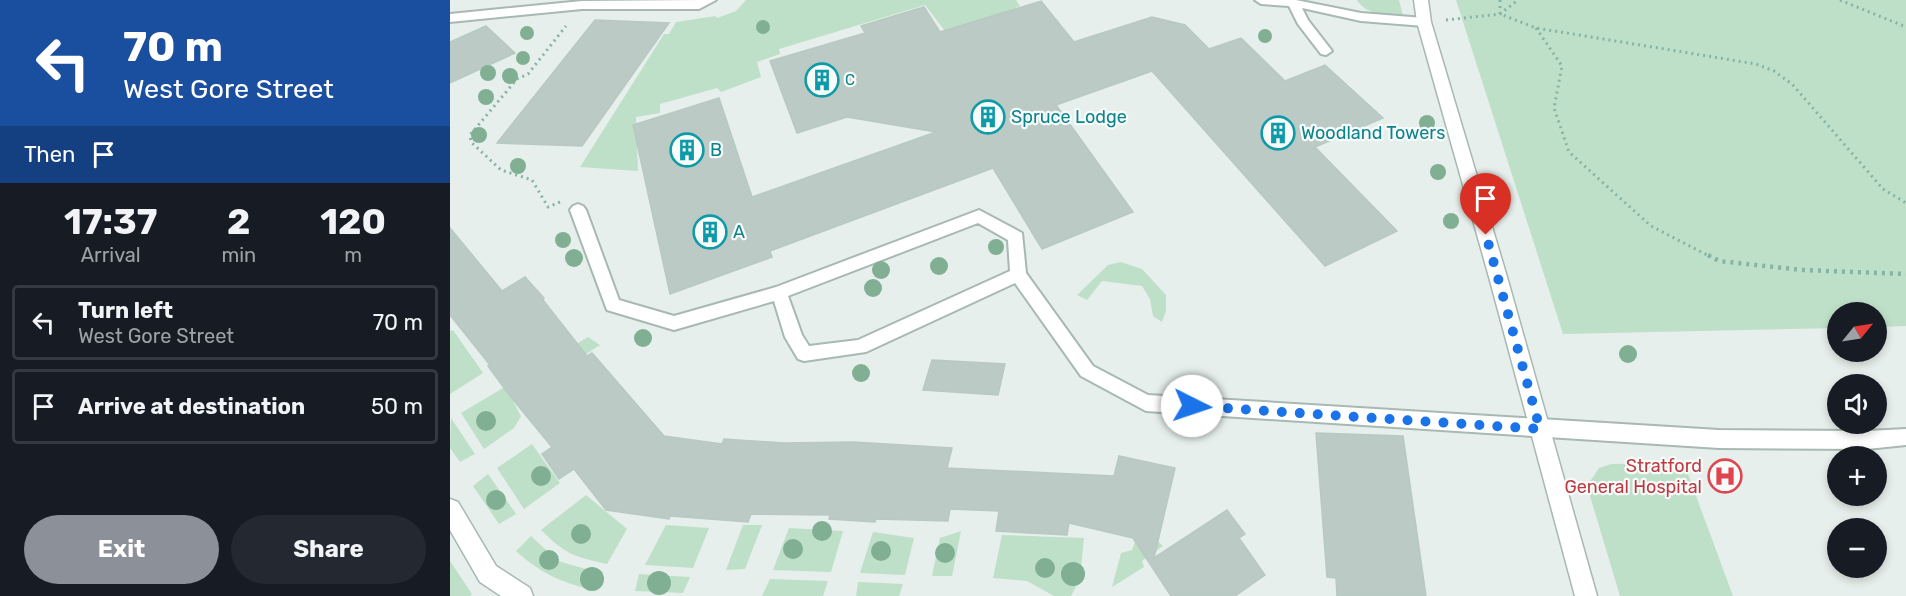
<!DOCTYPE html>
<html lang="en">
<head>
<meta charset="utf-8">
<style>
  body { margin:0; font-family:Rubik,sans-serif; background:#242831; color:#f1f3f6; height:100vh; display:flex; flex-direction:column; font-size:22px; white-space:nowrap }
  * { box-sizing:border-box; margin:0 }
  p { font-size:20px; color:#9ea1a6 }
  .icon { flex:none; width:33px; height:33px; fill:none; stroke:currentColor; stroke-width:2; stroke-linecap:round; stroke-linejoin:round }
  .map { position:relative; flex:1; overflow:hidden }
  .side { display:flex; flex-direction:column; background:#171b24; width:450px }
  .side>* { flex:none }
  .guide { background:#1a4fa0; color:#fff; overflow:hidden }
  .needle { width:39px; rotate:60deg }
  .controls { position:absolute; left:1377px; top:302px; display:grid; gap:12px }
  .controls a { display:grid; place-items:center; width:60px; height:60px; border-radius:50%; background:#171b24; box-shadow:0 3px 9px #0003; font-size:30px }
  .pin { position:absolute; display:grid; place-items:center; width:51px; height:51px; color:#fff; margin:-62px -26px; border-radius:50% 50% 50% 0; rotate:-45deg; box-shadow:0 0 6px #0007 }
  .pin .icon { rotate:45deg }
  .me { position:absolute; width:66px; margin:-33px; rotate:94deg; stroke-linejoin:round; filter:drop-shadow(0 0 4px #0008) }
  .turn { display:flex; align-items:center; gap:21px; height:126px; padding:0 24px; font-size:27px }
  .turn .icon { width:78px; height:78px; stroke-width:2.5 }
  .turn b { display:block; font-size:42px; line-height:51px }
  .then { display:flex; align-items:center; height:57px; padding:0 24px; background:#0003; gap:12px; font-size:22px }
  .eta { display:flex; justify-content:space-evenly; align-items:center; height:102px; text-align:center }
  .eta b { font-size:36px; font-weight:700; line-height:42px }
  .primary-button { display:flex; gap:12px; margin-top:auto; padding:12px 24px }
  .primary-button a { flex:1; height:69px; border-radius:36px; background:#8c9099; color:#fff; font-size:24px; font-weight:700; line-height:69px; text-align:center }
  .primary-button a+a { background:#242831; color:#f1f3f6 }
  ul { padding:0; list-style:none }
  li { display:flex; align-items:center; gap:18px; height:75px; margin:0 12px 9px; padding:0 12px; border:3px solid #363941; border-radius:6px }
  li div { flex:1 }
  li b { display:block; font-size:22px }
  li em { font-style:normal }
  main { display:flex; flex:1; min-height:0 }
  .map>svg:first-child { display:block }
  .green { fill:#bfe0c8 }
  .building { fill:#bbcac4; stroke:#b8c9c2; stroke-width:1.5 }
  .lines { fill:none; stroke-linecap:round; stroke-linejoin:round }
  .lane-casing { stroke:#a8b8b2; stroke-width:4 }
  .street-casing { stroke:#a8b8b2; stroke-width:3 }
  .path-far1 { stroke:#86b3a5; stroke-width:3; stroke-dasharray:2 4; stroke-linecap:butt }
  .path { stroke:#86b3a5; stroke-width:4.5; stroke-dasharray:3 5; stroke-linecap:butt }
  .lane { fill:#fff; fill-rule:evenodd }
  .street { fill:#fff; fill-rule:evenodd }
  .tree { fill:#80af93 }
  .route { stroke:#1a73e8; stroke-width:10; stroke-dasharray:0 18 }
  .labels { text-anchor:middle; stroke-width:4.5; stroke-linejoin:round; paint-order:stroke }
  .far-culture-label { font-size:15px; fill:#0d838f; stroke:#f7fbf9; text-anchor:start }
  .culture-label { font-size:18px; fill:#0d838f; stroke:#f7fbf9; text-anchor:start }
  .health-label { font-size:18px; fill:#be3a42; stroke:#f7fbf9; text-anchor:end }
</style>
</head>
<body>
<main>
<section class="side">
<div class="guide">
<div class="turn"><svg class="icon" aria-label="left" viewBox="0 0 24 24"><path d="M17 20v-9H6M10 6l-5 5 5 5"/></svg><div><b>70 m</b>West Gore Street</div></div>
<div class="then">Then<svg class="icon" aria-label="arrive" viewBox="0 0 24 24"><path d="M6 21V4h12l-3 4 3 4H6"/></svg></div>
</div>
<div class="eta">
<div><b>17:37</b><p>Arrival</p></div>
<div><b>2</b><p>min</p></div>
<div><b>120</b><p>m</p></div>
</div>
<ul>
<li><svg class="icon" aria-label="left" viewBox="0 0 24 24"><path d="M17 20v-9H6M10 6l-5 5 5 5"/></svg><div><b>Turn left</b><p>West Gore Street</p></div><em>70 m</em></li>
<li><svg class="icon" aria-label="arrive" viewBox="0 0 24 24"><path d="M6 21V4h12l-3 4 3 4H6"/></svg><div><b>Arrive at destination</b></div><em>50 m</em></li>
</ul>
<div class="primary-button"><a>Exit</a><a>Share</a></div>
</section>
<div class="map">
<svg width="1456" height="596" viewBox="0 0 1456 596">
  <rect width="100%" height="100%" fill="#e6efeb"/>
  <g class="green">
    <path d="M296,0H566L570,6L518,26L495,31L475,5L329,49L330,54L307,62L311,77L271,92L267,88L210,104V113L186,117L188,171L130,167L214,34H219L226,22L266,16L267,18L286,11Z"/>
    <path d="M907,0H949L953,16C938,17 915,14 907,0Z"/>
    <path d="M1006,0H1456V326L1427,327L1426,312H1388L1387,328L1113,334Z"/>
    <path d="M671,262L692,269L716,295V311L712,322L703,316L700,299L692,286L652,281L637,300L627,295L658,265Z"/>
    <path d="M3,330L33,373L0,394V331Z"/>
    <path d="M138,337L150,345L63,401L71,416L64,428L34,449L11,413Z"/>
    <path d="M1,418L25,454L10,462L0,448Z"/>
    <path d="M82,444L110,483L74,509L47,468Z"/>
    <path d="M1229,463L1235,466L1283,596H1170L1137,486L1149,468L1161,464Z"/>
    <path d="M38,474L66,514L49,524L23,486Z"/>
    <path d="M136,495L177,529L157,564C124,557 115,554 91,530Z"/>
    <path d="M216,525L259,528L243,568L195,565Z"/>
    <path d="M293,525H312L295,569L276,570Z"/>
    <path d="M339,528L393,531L381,572L323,570Z"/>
    <path d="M511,531L502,576H482L490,538Z"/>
    <path d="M423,532L464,538L455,575L410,573Z"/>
    <path d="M552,535L634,538L630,578L621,596H604L577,581L543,578Z"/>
    <path d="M81,536L108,561L150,573L140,589C110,583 88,571 66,551Z"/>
    <path d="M701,536L713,546L692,561L694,567L662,587L671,553L682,550L686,539Z"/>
    <path d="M0,561L22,594L20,596H0Z"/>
    <path d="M189,574L240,577L233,593L185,591Z"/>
    <path d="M320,579L378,581L373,596H312Z"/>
    <path d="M408,582L453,584L449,596H406Z"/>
  </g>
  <g class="building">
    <path d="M591,1L624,42L702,17L735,25L759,49L791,38L835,81L875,65L933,118L865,147L947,231L875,266L702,71L606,105L683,212L592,249L543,168L320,251L322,257L220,294L183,125L269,98L302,197L486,132L397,117L347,133L320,61L415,33L411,26L474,7L490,32Z"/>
    <path d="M145,20L219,23L132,146L47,143Z"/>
    <path d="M36,26L65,53L0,83V42Z"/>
    <path d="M0,228L52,291L75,277L94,298L93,300L137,356L142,353L214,436L272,444L274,439L334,443L403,442L502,448L497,468L664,476L669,456L725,468L704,558L777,510L795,534L789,538L815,575L785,596H721L683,538L619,523L617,535L546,531L549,511L500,509L498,521L426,519L425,522L379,519L380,515L301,514L298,522L220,516L219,519L156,510L124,469L109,479L92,454L102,447L60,396L38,366L40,365L0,315Z"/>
    <path d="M482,360L555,364L548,395L473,390Z"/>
    <path d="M866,433L953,436L976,596H887L886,578L877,577Z"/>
  </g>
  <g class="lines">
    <g class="lane-casing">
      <g id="lane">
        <path d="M250,0H266L249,9H132L0,22V14L132,1Z"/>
        <path d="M805,0H846L911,13L974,18L980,22L974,26L911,21L852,8L858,20L882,51L876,55L871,54L848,24L839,6L811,4Z"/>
        <path d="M128,204L133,206L136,210L169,300L224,316L326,287L529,210L572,233L576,273L643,366L698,395L1269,430L1417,431L1456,429V445L1417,449L1269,448L696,411L631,376L565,283L416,352L354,361L348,359L335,337L324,301L224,330L157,310L120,210L123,206ZM528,223L558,240L560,271L408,340L359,346L352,335L338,296Z"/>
      </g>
    </g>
    <g class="street-casing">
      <g id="street">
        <path d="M964,0H978L981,22L1057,277L1147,596H1125L1039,277L967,22Z"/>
        <path d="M0,499L8,502L46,566L80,588L83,596H51L30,582L0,530Z"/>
      </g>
    </g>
    <g class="path-far1">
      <path d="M1050,0V14L1086,28L1306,64L1324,71L1342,84L1433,189L1456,203"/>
      <path d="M1390,0L1456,27"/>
      <path d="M996,20L1050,14L1068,0"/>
      <path d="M1086,28L1112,66L1104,108L1119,152L1201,226L1261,257"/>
      <path d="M110,202L98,207L82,180L51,170L21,142L20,135L67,79L78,74L116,26"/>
    </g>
    <path class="path" d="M1258,255L1269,261L1352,270L1456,274"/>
    <use href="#lane" class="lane"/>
    <use href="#street" class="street"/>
  </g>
  <g class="tree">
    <circle cx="313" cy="27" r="7"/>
    <circle cx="77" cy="33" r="7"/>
    <circle cx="815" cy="36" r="7"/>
    <circle cx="73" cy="58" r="7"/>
    <circle cx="38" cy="73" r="8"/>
    <circle cx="60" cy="76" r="8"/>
    <circle cx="36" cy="97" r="8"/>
    <circle cx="977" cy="123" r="8"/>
    <circle cx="29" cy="135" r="8"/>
    <circle cx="68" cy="166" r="8"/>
    <circle cx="988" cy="172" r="8"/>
    <circle cx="1001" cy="221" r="8"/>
    <circle cx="113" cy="240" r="8"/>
    <circle cx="546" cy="247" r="8"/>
    <circle cx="124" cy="258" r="9"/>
    <circle cx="489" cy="266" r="9"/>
    <circle cx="431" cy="270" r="9"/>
    <circle cx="423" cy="288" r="9"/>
    <circle cx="193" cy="338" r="9"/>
    <circle cx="1178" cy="354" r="9"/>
    <circle cx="411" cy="373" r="9"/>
    <circle cx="36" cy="421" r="10"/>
    <circle cx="91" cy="476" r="10"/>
    <circle cx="46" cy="500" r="10"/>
    <circle cx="372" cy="531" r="10"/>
    <circle cx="131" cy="534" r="10"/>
    <circle cx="343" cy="549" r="10"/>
    <circle cx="431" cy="551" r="10"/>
    <circle cx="495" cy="553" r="10"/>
    <circle cx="99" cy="560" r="10"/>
    <circle cx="595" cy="568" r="10"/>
    <circle cx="623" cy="574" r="12"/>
    <circle cx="142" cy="579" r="12"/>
    <circle cx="209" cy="583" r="12"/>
  </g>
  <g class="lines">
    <path class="route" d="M742,406L1090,429L1036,235"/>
  </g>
  <defs>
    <g id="building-ring" transform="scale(1.725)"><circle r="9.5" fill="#f7fbf9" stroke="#0f9aa8" stroke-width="1.5"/><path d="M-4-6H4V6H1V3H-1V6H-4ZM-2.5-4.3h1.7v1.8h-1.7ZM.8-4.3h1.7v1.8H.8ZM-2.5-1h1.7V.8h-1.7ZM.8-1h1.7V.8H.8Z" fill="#0f9aa8"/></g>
    <g id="hospital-ring" transform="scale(1.725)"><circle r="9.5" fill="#f7fbf9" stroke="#e0444e" stroke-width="1.5"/><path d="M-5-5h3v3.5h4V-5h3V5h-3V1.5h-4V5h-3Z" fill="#e0444e"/></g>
  </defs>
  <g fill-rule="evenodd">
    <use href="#building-ring" x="372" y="80"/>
    <use href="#building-ring" x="538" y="117"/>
    <use href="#building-ring" x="828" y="133"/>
    <use href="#building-ring" x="237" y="150"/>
    <use href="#building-ring" x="260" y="232"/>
    <use href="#hospital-ring" x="1275" y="476"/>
  </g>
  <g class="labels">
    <g class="far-culture-label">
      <text x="395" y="85">C</text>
    </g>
    <g class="culture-label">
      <text x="561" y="123">Spruce Lodge</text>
      <text x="851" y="139">Woodland Towers</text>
      <text x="260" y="156">B</text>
      <text x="283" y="238">A</text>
    </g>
    <g class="health-label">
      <text x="1252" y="472">Stratford<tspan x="1252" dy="21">General Hospital</tspan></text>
    </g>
  </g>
</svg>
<div class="controls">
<a><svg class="needle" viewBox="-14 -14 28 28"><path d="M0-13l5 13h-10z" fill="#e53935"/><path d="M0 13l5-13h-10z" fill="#9ea1a6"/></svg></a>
<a><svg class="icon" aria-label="sound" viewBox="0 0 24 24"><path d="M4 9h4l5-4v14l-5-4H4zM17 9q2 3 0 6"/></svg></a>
<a>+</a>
<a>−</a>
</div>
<div class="pin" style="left:1036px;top:235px;background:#d93025"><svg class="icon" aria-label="arrive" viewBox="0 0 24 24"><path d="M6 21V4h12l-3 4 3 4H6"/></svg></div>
<svg class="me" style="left:742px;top:406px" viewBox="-20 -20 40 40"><circle r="19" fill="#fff"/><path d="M0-13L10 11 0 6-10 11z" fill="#1a73e8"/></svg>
</div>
</main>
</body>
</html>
